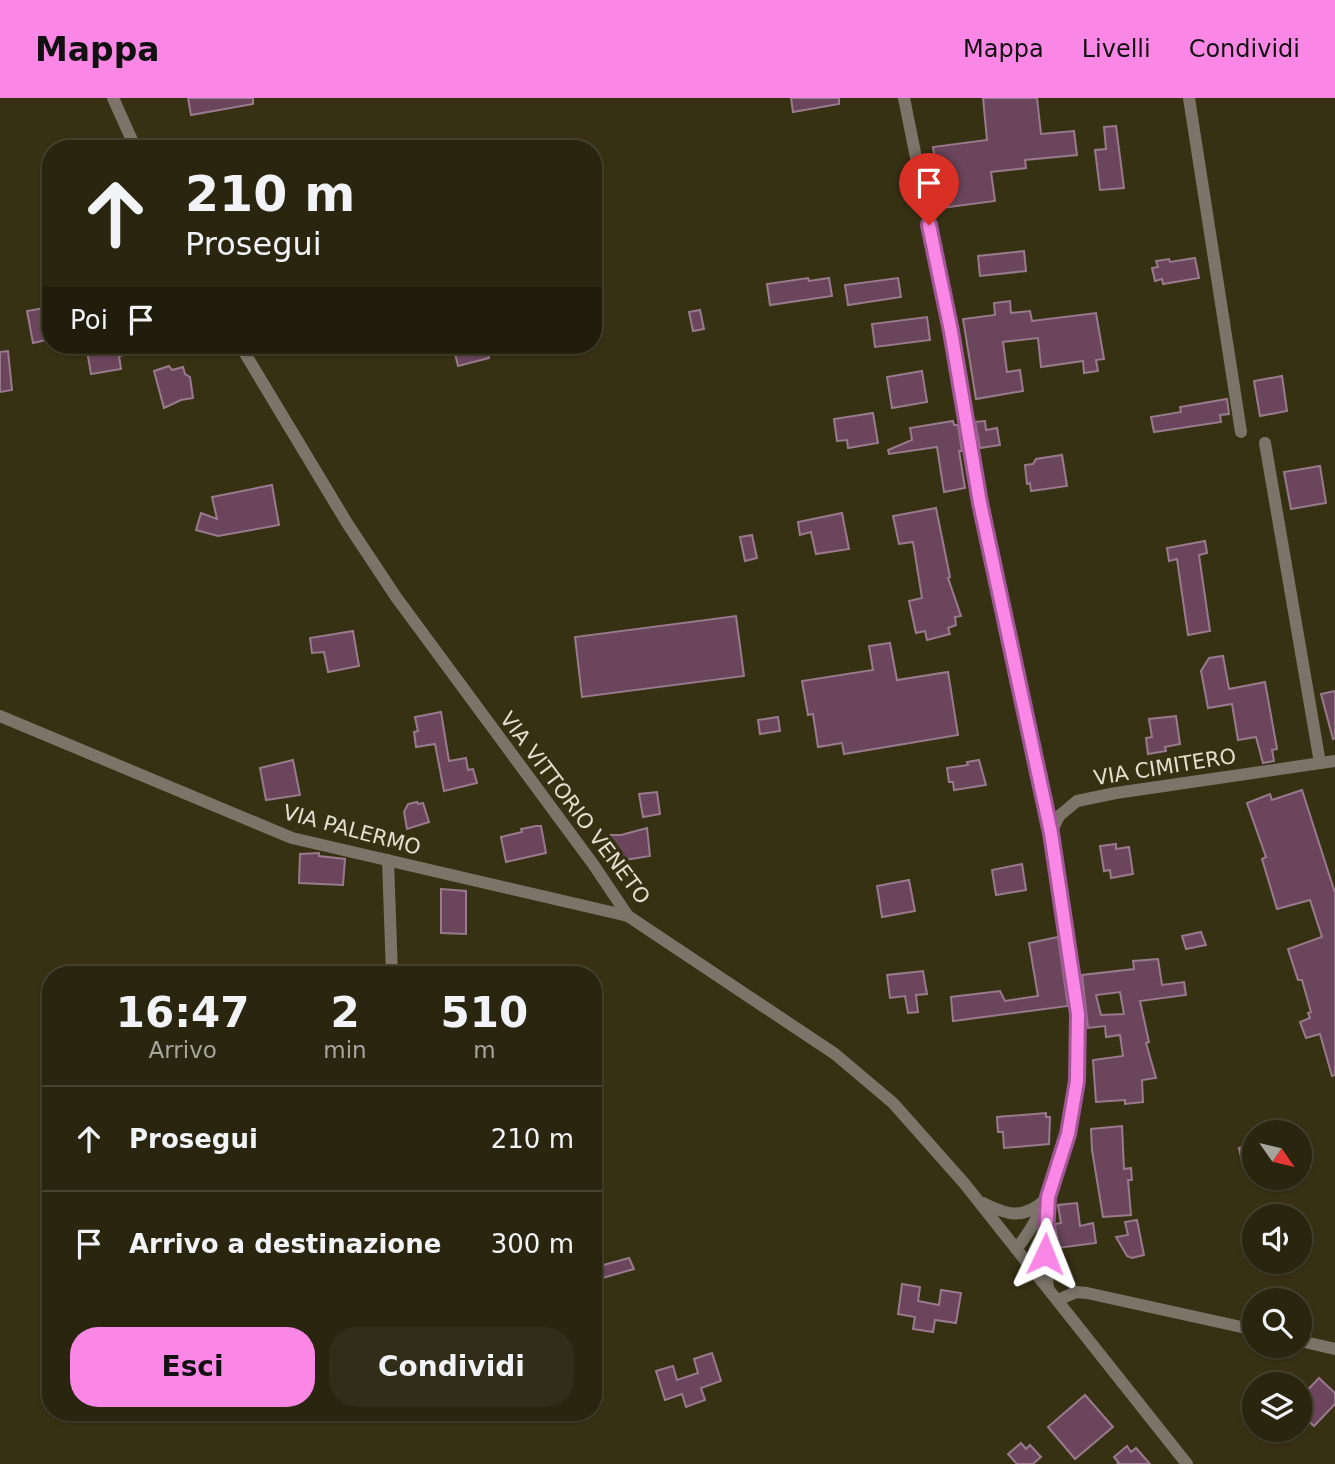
<!DOCTYPE html>
<html lang="it">
<head>
<meta charset="utf-8">
<style>
  body { margin:0; font-family:"DejaVu Sans",sans-serif; background:#312d18; color:#f1f3f6; height:100vh; display:flex; flex-direction:column; font-size:26px; white-space:nowrap }
  * { box-sizing:border-box; margin:0 }
  p { font-size:23px; color:#a5a59e }
  .icon { flex:none; width:38px; height:38px; fill:none; stroke:currentColor; stroke-width:2; stroke-linecap:round; stroke-linejoin:round }
  .map { position:relative; flex:1; overflow:hidden }
  .side { position:absolute; left:42px; top:868px; width:560px; height:455px; display:flex; flex-direction:column; background:#29250f; border-radius:28px; box-shadow:0 2px 5px #0004,0 0 0 2px #45422f }
  .side>* { flex:none }
  .banner { position:absolute; left:42px; top:42px; width:560px; height:214px; border-radius:28px; box-shadow:0 2px 5px #0004,0 0 0 2px #45422f; background:#29250f; color:#f1f3f6; overflow:hidden }
  .needle { width:46px; rotate:124deg }
  .tools { position:absolute; left:1242px; top:1022px; display:grid; gap:14px }
  .tools a { display:grid; place-items:center; width:70px; height:70px; border-radius:50%; background:#29250f; box-shadow:0 2px 5px #0004,0 0 0 2px #45422f; font-size:35px }
  .pin { position:absolute; display:grid; place-items:center; width:60px; height:60px; color:#fff; margin:-72px -30px; border-radius:50% 50% 50% 0; rotate:-45deg; box-shadow:0 0 7px #0007 }
  .pin .icon { rotate:45deg }
  .me { position:absolute; width:77px; margin:-38px; rotate:2deg; stroke-linejoin:round; filter:drop-shadow(0 0 5px #0008) }
  .turn { display:flex; align-items:center; gap:24px; height:147px; padding:0 28px; font-size:32px }
  .turn .icon { width:91px; height:91px; stroke-width:2.5 }
  .turn b { display:block; font-size:49px; line-height:60px }
  .then { display:flex; align-items:center; height:66px; padding:0 28px; background:#0003; gap:14px; font-size:26px }
  .eta { display:flex; justify-content:space-evenly; align-items:center; height:119px; text-align:center }
  .eta b { font-size:42px; font-weight:600; line-height:49px }
  .button { display:flex; gap:14px; margin-top:auto; padding:14px 28px }
  .button a { flex:1; height:80px; border-radius:28px; background:#fa87e6; color:#111; font-size:28px; font-weight:600; line-height:80px; text-align:center }
  .button a+a { background:#312d18; color:#f1f3f6 }
  ul { padding:0; list-style:none }
  li { display:flex; align-items:center; gap:21px; height:105px; padding:0 28px; border-top:2px solid #45422f }
  li div { flex:1 }
  li b { display:block; font-size:26px }
  li em { font-style:normal }
  header { display:flex; align-items:center; gap:42px; box-sizing:border-box; height:98px; padding:0 35px; background:#fa87e6; color:#111 }
  header strong { font-size:33px }
  nav { display:flex; gap:38px; margin-inline-start:auto; font-size:24px }
  .map>svg:first-child { display:block }
  .building { fill:#6a455c; stroke:#997a8d; stroke-width:2; fill-rule:evenodd }
  .lines { fill:none; stroke-linecap:round; stroke-linejoin:round }
  .street { stroke:#7c7468; stroke-width:12 }
  .route-casing { stroke:#a25896; stroke-width:18 }
  .route { stroke:#fa87e6; stroke-width:12 }
  .labels { text-anchor:middle; stroke-width:7; stroke-linejoin:round; paint-order:stroke }
  .street-label { font-size:21px; fill:#e2dfce; stroke:#373114 }
</style>
</head>
<body>
<header>
<strong>Mappa</strong>
<nav><a>Mappa</a><a>Livelli</a><a>Condividi</a></nav>
</header>
<div class="map">
<svg width="1335" height="1366" viewBox="0 0 1335 1366">
  <rect width="100%" height="100%" fill="#373114"/>
  <g class="building">
    <path d="M188,0H253V6L191,17Z"/>
    <path d="M791,0H839V6L793,14Z"/>
    <path d="M983,0H1037L1041,36L1074,33L1077,57L1025,62L1026,70L991,74L995,103L942,110L933,49L987,42Z"/>
    <path d="M1116,28L1124,90L1100,92L1095,52L1106,51L1104,29Z"/>
    <path d="M1024,153L1026,173L980,178L978,158Z"/>
    <path d="M1195,160L1199,180L1163,186L1162,181L1155,183L1152,170L1158,169L1156,163L1169,161L1170,164Z"/>
    <path d="M808,180L809,183L829,180L832,198L770,207L767,186Z"/>
    <path d="M898,180L901,199L848,207L845,187Z"/>
    <path d="M1010,203L1011,215L1030,213L1032,223L1096,215L1104,261L1096,262L1098,273L1084,275L1083,263L1041,269L1038,240L1003,244L1007,274L1020,272L1023,293L976,301L963,221L995,217L994,205Z"/>
    <path d="M51,209V241L33,245L27,213Z"/>
    <path d="M700,212L704,231L693,233L689,214Z"/>
    <path d="M927,219L930,242L875,249L872,226Z"/>
    <path d="M86,247H149V252L119,258L121,271L91,276Z"/>
    <path d="M453,247H466L468,254L487,250L489,260L458,268Z"/>
    <path d="M8,253L12,292L0,294V254Z"/>
    <path d="M169,268L172,272L183,269L185,276L190,279L193,300L181,302L164,310L154,273Z"/>
    <path d="M922,273L927,304L892,310L887,279Z"/>
    <path d="M1282,278L1287,313L1260,318L1254,283Z"/>
    <path d="M1227,301L1229,316L1220,317L1221,324L1154,334L1151,319L1181,314L1180,309Z"/>
    <path d="M873,315L878,345L848,350L847,342L837,343L834,321Z"/>
    <path d="M953,323L954,327H958L962,353H959L965,390L944,394L937,349L889,356L888,352L912,342L910,330Z"/>
    <path d="M985,323L986,332L997,330L1000,347L980,350L975,324Z"/>
    <path d="M1062,357L1067,388L1031,393L1030,385L1027,386L1025,367L1033,366L1036,361Z"/>
    <path d="M1320,368L1326,405L1291,411L1284,374Z"/>
    <path d="M272,387L279,427L218,438L196,432L201,415L217,421L212,399Z"/>
    <path d="M936,410L950,479L948,480L961,518L955,519L956,527L948,530L950,536L927,542L925,533L916,535L909,503L922,500L913,444L899,446L893,418Z"/>
    <path d="M842,415L849,451L816,456L811,434L800,437L798,424Z"/>
    <path d="M752,437L757,460L745,463L740,439Z"/>
    <path d="M1205,443L1207,455L1199,457L1210,533L1188,537L1177,461L1169,463L1167,450Z"/>
    <path d="M736,518L744,578L582,599L575,539Z"/>
    <path d="M353,533L359,568L328,574L324,554L312,555L310,540Z"/>
    <path d="M890,545L897,582L948,574L958,637L844,656L842,645L818,649L813,616L808,617L802,583L873,572L869,548Z"/>
    <path d="M1223,558L1229,591L1265,584L1277,651L1272,652L1274,663L1263,665L1256,639L1238,642L1232,606L1208,610L1201,573L1209,560Z"/>
    <path d="M1335,593V640L1333,641L1321,596Z"/>
    <path d="M441,614L449,663L466,660L468,672L473,671L477,685L444,693L435,646L416,649L414,634L418,633L415,619Z"/>
    <path d="M1176,618L1180,646L1165,649L1166,653L1148,656L1146,640L1152,639L1149,621Z"/>
    <path d="M778,619L780,633L760,636L758,622Z"/>
    <path d="M293,662L300,697L266,702L260,670Z"/>
    <path d="M979,662L986,687L954,692L953,684H949L947,670L968,667L967,664Z"/>
    <path d="M1302,692L1335,795V977L1332,978L1320,936L1306,940L1300,924L1310,920L1308,915L1311,914L1302,882H1298L1288,851L1322,839L1310,802L1277,811L1262,761L1266,759L1247,705L1270,696L1272,702Z"/>
    <path d="M657,694L660,716L643,719L639,696Z"/>
    <path d="M417,704L418,706L423,705L429,724L407,731L404,714L408,706Z"/>
    <path d="M536,728H541L546,755L506,764L501,739L522,734L521,731Z"/>
    <path d="M647,730L650,758L612,764L607,737H621Z"/>
    <path d="M1116,746V751L1129,749L1133,776L1111,780L1110,772L1104,773L1100,748Z"/>
    <path d="M319,755V758L345,761L343,787L299,785L300,756Z"/>
    <path d="M1022,766L1026,792L996,797L992,772Z"/>
    <path d="M909,782L915,813L882,819L877,788Z"/>
    <path d="M441,791L466,793V836L441,835Z"/>
    <path d="M1201,834L1206,847L1186,851L1182,838Z"/>
    <path d="M1058,839L1068,908L953,923L951,899L1000,893L1005,903L1038,898L1029,845Z"/>
    <path d="M1158,861L1162,887L1184,884L1186,897L1140,903L1149,944L1146,945L1156,980L1142,982L1143,1004L1125,1006V1002L1096,1004L1093,962L1123,958L1120,937L1106,939L1105,928L1088,930L1082,877L1134,871L1133,863ZM1120,894L1124,916L1101,917L1096,897Z"/>
    <path d="M923,873L927,896L916,897L918,914L908,915L905,898L890,900L887,877Z"/>
    <path d="M1046,1015V1019H1050L1049,1046L1004,1050L1003,1034H998L997,1019Z"/>
    <path d="M1122,1028L1124,1071L1131,1070L1132,1082H1128L1131,1117L1103,1119L1092,1052L1091,1031Z"/>
    <path d="M1255,1046V1066L1243,1068L1239,1050Z"/>
    <path d="M1077,1105L1080,1128L1093,1125L1096,1145L1058,1150L1055,1126L1061,1125L1058,1107Z"/>
    <path d="M1137,1122L1144,1157L1132,1160L1127,1158L1116,1139L1128,1137L1125,1124Z"/>
    <path d="M629,1160L634,1171L599,1181L596,1169Z"/>
    <path d="M902,1186L920,1189L918,1203L939,1207L941,1192L961,1195L956,1225L935,1222L933,1234L913,1231L915,1219L898,1216Z"/>
    <path d="M712,1255L721,1283L701,1290L705,1302L686,1309L682,1296L665,1302L656,1273L673,1268L677,1282L698,1275L694,1261Z"/>
    <path d="M1319,1280L1335,1295V1306L1314,1328L1300,1315V1300Z"/>
    <path d="M1085,1297L1113,1329L1075,1361L1048,1329Z"/>
    <path d="M1021,1345L1026,1351L1030,1347L1041,1359L1033,1366H1017L1008,1356Z"/>
    <path d="M1127,1348L1131,1354L1136,1350L1150,1366H1117L1119,1365L1114,1359Z"/>
  </g>
  <g class="lines">
    <g class="street">
      <path d="M113,0L136,51"/>
      <path d="M904,0L951,233L980,405L1051,735"/>
      <path d="M1189,0L1241,334"/>
      <path d="M240,247L347,425L396,499L593,766L628,818L835,956L893,1005L964,1085L1187,1366"/>
      <path d="M1265,345L1320,665"/>
      <path d="M0,618L292,740L628,818"/>
      <path d="M388,762L392,877"/>
      <path d="M983,1105C1007,1117 1023,1122 1045,1102"/>
      <path d="M1047,1106L1045,1156L1048,1190"/>
      <path d="M1016,1151C1038,1125 1048,1097 1059,1066C1067,1039 1075,1011 1078,983C1086,900 1059,817 1051,735L1059,718L1077,703L1116,695L1335,663"/>
      <path d="M1058,1202L1076,1194L1087,1195L1255,1232"/>
      <path d="M1300,1243L1335,1251"/>
    </g>
  </g>
  <g class="lines">
    <g class="route-casing">
      <path id="route" d="M929,127L951,233L980,405L1051,735L1078,916L1077,983L1068,1036L1048,1099L1045,1156"/>
    </g>
    <use href="#route" class="route"/>
  </g>
  <g class="labels">
    <g class="street-label">
      <text transform="translate(1165 669) rotate(-9)" y="7">VIA CIMITERO</text>
      <text transform="translate(575 710) rotate(53)" y="7">VIA VITTORIO VENETO</text>
      <text transform="translate(352 732) rotate(15)" y="7">VIA PALERMO</text>
    </g>
  </g>
</svg>
<div class="tools">
<a><svg class="needle" viewBox="-14 -14 28 28"><path d="M0-13l5 13h-10z" fill="#e53935"/><path d="M0 13l5-13h-10z" fill="#a5a59e"/></svg></a>
<a><svg class="icon" aria-label="sound" viewBox="0 0 24 24"><path d="M4 9h4l5-4v14l-5-4H4zM17 9q2 3 0 6"/></svg></a>
<a><svg class="icon" aria-label="search" viewBox="0 0 24 24"><circle cx="10" cy="10" r="6"/><path d="M15 15l6 6"/></svg></a>
<a><svg class="icon" aria-label="layers" viewBox="0 0 24 24"><path d="M12 4l9 5-9 5-9-5zM3 14l9 5 9-5"/></svg></a>
</div>
<div class="pin" style="left:929px;top:127px;background:#d93025"><svg class="icon" aria-label="arrive" viewBox="0 0 24 24"><path d="M6 21V4h12l-3 4 3 4H6"/></svg></div>
<svg class="me" style="left:1045px;top:1156px" viewBox="-20 -20 40 40"><path d="M0-17L14 15 0 8-14 15z" fill="#fa87e6" stroke="#fff" stroke-width="4"/></svg>
<div class="banner">
<div class="turn"><svg class="icon" aria-label="ahead" viewBox="0 0 24 24"><path d="M12 20V5M6 11l6-6 6 6"/></svg><div><b>210 m</b>Prosegui</div></div>
<div class="then">Poi<svg class="icon" aria-label="arrive" viewBox="0 0 24 24"><path d="M6 21V4h12l-3 4 3 4H6"/></svg></div>
</div>
<section class="side">
<div class="eta">
<div><b>16:47</b><p>Arrivo</p></div>
<div><b>2</b><p>min</p></div>
<div><b>510</b><p>m</p></div>
</div>
<ul>
<li><svg class="icon" aria-label="ahead" viewBox="0 0 24 24"><path d="M12 20V5M6 11l6-6 6 6"/></svg><div><b>Prosegui</b></div><em>210 m</em></li>
<li><svg class="icon" aria-label="arrive" viewBox="0 0 24 24"><path d="M6 21V4h12l-3 4 3 4H6"/></svg><div><b>Arrivo a destinazione</b></div><em>300 m</em></li>
</ul>
<div class="button"><a>Esci</a><a>Condividi</a></div>
</section>
</div>
</body>
</html>
